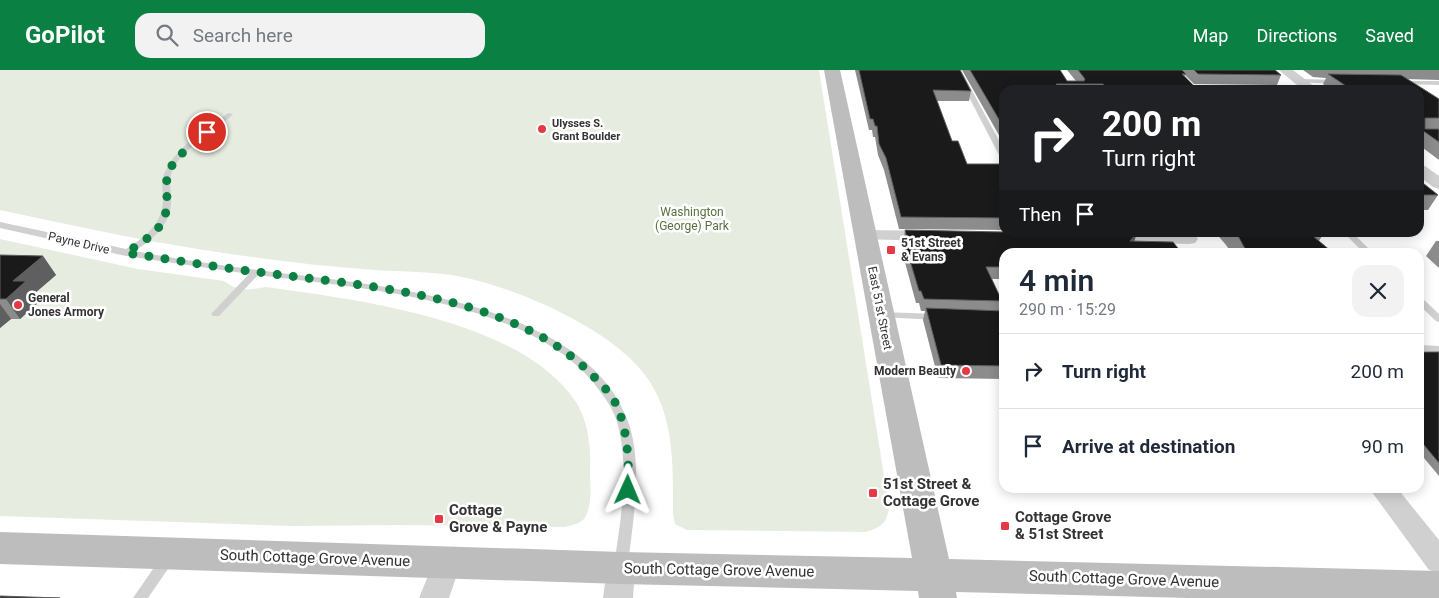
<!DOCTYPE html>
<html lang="en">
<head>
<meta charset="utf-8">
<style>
  body { margin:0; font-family:Roboto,sans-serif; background:#f2f2f3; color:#1f2937; height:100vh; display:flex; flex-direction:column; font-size:19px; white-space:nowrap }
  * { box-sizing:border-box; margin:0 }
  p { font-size:16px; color:#747a83 }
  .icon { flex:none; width:28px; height:28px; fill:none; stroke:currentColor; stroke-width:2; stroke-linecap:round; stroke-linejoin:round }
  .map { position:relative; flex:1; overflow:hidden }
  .drawer { position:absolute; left:999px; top:178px; width:425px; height:245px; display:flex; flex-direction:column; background:#fff; border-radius:15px; box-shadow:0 2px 12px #0003 }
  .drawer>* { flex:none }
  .banner { position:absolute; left:999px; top:15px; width:425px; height:152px; border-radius:15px; box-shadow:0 2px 12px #0003; background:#202124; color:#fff; overflow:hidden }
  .pin { position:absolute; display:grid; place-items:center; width:42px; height:42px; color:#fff; margin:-21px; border:2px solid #fff; border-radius:50%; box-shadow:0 1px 5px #0007 }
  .me { position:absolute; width:55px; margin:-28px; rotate:1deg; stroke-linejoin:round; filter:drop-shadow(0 0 4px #0008) }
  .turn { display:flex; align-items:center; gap:18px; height:105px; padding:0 20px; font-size:22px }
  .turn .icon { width:65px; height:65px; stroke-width:2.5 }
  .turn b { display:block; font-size:35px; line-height:42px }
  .then { display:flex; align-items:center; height:48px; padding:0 20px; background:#0003; gap:10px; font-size:19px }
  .round { display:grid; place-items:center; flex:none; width:52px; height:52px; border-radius:15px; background:#f2f2f3 }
  .headline { display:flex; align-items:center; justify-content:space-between; height:85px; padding:0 20px }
  h1 { font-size:30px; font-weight:600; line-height:38px }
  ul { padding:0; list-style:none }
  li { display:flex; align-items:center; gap:15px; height:75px; padding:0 20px; border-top:1px solid #e0e1e3 }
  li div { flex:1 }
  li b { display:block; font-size:19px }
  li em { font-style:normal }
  header { display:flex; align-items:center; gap:30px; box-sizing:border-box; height:70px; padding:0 25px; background:#0b8043; color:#fff }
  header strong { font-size:24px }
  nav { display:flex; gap:28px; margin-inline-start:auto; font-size:18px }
  .search { width:350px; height:45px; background:#f2f2f3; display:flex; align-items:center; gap:12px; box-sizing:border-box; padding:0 18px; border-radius:15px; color:#747a83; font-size:19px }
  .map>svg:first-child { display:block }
  .green { fill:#e6ecdf }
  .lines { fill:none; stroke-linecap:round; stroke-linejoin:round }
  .service { fill:#d0d0d0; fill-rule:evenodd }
  .minor { fill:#d0d0d0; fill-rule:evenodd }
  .secondary { fill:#bdbdbd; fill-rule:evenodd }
  .wall { fill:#8c8c8c }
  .shaded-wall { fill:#5f5f5f }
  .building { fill:#1a1a1a; stroke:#5f5f5f }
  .route { stroke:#0b8043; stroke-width:9; stroke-dasharray:0 16.2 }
  .poi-dot { fill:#e63946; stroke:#fff; stroke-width:2 }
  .labels { text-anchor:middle; stroke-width:5; stroke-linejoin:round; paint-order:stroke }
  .far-poi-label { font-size:11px; font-weight:bold; fill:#333; stroke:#fff; text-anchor:start }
  .park-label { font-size:12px; fill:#56703f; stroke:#fff }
  .street-label { font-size:12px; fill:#333; stroke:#fff }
  .poi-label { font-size:12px; font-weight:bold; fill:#333; stroke:#fff; text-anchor:start }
  .near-poi-label { font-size:15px; font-weight:bold; fill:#333; stroke:#fff; text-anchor:start }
  .near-street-label { font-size:15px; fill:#333; stroke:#fff }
</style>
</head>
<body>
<header>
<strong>GoPilot</strong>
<div class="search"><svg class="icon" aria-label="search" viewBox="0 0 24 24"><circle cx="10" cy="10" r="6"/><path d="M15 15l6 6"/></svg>Search here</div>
<nav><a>Map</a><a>Directions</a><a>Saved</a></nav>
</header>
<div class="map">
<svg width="1439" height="528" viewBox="0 0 1439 528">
  <rect width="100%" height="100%" fill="#fff"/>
  <g class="green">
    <path d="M0,0H819L889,437C887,454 880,458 865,462L687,460L675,454L673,444C673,397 675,344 645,305C611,259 517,218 462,207C434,201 404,202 375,200C334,197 293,193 252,187C167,176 84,158 0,140Z"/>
    <path d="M0,169L138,199L224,211C239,222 248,220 266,217C357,230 521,249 576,332C589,353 591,378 590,402C590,415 593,439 583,450C579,454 571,455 566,457L398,455L291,456L0,446Z"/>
  </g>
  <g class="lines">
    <g class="service">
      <path d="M955,0H961L1004,80V89L1000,87Z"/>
      <path d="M1300,9L1338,10L1341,12L1338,14L1298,12L1297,11Z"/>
      <path d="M1400,11H1439V15L1398,14V12Z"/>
      <path d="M228,43L233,44C215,63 186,75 173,99C169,107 170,117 171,126C173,153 156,167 135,181C181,190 227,196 273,202C379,215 583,232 627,349C644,392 633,450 628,495L626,499L621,501L616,499L614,495C621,448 630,398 617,352C613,338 605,328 596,316C530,230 359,218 258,205L219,246H213L211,244L213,242L249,204L126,186L0,158V152L126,179C146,166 164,153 163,126C162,117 161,108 166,100C178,75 207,59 228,43Z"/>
      <path d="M1343,162H1352L1372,182H1363Z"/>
      <path d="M1419,227L1422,228L1439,244V252L1436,251L1419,235Z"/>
      <path d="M882,242L938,244L943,247L938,250L879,247L877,245Z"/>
      <path d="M1419,275L1439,276V282L1419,281Z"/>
      <path d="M167,484L172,486L174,490L148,528H133L162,486Z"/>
    </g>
    <g class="minor">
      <path d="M1279,0H1293L1319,20H1303Z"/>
      <path d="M1419,94L1425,96L1439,106V119L1433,117L1419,106Z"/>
      <path d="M865,160L933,161L939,162L942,166L939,170L933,171L859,169L856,165L859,161Z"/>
      <path d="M1106,163L1189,164L1195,165L1198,169L1195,173L1189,174L1100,172L1097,168L1100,164Z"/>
      <path d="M1369,418H1397L1439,470V503L1429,500Z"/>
      <path d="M447,481L457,484L461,493L449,528H419L437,484Z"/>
      <path d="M621,485L631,489L635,498L633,528H603L607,498L611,489Z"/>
    </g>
    <path class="secondary" d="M824,0H840L949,489L1439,501V528H1189L956,522L957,528H919L918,521L621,514L0,494V462L621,482L912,488Z"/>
  </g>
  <g class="wall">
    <path d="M855,0H960L971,21L969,31H937L952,71L967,94H1004V160L899,159L884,100L878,85L875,67H873L872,60H869Z"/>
    <path d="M962,0H1060L1067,11H1076L1067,0H1275L1281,5L1277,15L1194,14L1185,5V6L1198,20H1004V74Z"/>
    <path d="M1303,0H1439V10L1406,9L1439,29V90L1419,75V20H1331L1323,14L1326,8L1313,7Z"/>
    <path d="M1419,110L1438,125L1428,140H1419Z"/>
    <path d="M905,160L1004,182V209H992L1002,231L999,240L1004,241V309L938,308L923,250L925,241H921L919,233H916L903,185L904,178L903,172Z"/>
    <path d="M1215,162H1319L1322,166L1319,171L1331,182H1231L1226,175Z"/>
    <path d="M1436,171H1439V198L1426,186Z"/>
    <path d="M0,185L43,186L56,205L35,223L40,231L20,249H11L0,258Z"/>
    <path d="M1419,282H1439V406L1419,382Z"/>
  </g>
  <g class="shaded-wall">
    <path d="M1137,163L1133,175L1130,171Z"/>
    <path d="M43,186L56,205L35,223L40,231L20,249L6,229L13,211Z"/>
    <path d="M0,234L11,249L0,258Z"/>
  </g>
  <g class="building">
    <path d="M859,0H960L971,21L933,20L952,71H958L967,94H1004V148L901,147L886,88L879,74L877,56H875L873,49H870Z"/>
    <path d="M970,0H1060L1067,11H1084L1085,9L1078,0H1182L1186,4H1182L1198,20H1108L1103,14H1056L1061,20H1004V58Z"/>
    <path d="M1194,0H1275L1281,5L1198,4Z"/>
    <path d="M1328,4L1401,5L1439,29V48H1425V59H1439V72L1419,58V20H1352Z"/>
    <path d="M1419,110L1438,125H1419Z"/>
    <path d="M905,160L1004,162L1137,163L1130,171L1173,172L1181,182H1004V197H986L1002,231L924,229L921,221H919L905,174H908Z"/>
    <path d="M1236,162H1319L1322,166H1313L1332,182H1249L1244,177Z"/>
    <path d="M0,185L43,186L13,211H26L6,229H0Z"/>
    <path d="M926,238L1004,241V296L941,295Z"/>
    <path d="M1419,282H1439V393L1419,369Z"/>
    <path d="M0,526L60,528H0Z"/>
  </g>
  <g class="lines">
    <path class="route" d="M207,62C195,73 176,85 169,101C165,111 167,120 167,131C167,160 147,168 126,183C170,189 214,197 258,202C363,216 514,224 592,305C601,313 610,323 616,334C628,360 629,391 628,420"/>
  </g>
  <g class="poi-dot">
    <circle cx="542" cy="59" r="5"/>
    <rect x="886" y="175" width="10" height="10" rx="2.5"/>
    <circle cx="18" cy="235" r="5"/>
    <circle cx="966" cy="301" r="5"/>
    <rect x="868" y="418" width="10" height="10" rx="2.5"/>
    <rect x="434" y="444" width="10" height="10" rx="2.5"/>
    <rect x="1000" y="451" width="10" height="10" rx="2.5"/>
  </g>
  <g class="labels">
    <g class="far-poi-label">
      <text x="552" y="57">Ulysses S.<tspan x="552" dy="13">Grant Boulder</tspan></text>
    </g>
    <g class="park-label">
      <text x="692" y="146">Washington<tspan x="692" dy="14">(George) Park</tspan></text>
    </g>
    <g class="street-label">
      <text transform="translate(79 173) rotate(13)" y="4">Payne Drive</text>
      <text transform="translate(880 238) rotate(79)" y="4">East 51st Street</text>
    </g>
    <g class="poi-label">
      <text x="901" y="177">51st Street<tspan x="901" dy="14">&amp; Evans</tspan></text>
      <text x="28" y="232">General<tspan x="28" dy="14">Jones Armory</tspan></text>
      <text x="956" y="305" text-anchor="end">Modern Beauty</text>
    </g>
    <g class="near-poi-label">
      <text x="883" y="419">51st Street &amp;<tspan x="883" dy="17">Cottage Grove</tspan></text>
      <text x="449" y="445">Cottage<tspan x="449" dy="17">Grove &amp; Payne</tspan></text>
      <text x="1015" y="452">Cottage Grove<tspan x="1015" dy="17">&amp; 51st Street</tspan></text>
    </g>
    <g class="near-street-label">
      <text transform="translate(315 488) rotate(2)" y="5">South Cottage Grove Avenue</text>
      <text transform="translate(719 500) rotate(1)" y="5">South Cottage Grove Avenue</text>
      <text transform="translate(1124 509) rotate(2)" y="5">South Cottage Grove Avenue</text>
    </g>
  </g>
</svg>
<div class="pin" style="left:207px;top:62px;background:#d93025"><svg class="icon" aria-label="arrive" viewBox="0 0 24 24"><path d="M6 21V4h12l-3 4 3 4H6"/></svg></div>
<svg class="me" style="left:628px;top:420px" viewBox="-20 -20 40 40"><path d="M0-17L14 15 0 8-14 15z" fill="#0b8043" stroke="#fff" stroke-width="4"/></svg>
<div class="banner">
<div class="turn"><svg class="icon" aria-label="right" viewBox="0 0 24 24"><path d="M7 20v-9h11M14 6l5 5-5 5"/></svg><div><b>200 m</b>Turn right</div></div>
<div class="then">Then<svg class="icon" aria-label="arrive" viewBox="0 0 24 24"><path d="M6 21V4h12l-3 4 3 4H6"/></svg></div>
</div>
<section class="drawer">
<div class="headline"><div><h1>4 min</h1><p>290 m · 15:29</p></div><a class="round"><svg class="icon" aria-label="close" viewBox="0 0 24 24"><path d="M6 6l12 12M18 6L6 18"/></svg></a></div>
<ul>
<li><svg class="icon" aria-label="right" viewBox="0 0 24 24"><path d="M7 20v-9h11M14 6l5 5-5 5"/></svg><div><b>Turn right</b></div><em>200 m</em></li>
<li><svg class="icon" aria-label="arrive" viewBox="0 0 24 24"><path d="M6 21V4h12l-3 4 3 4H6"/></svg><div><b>Arrive at destination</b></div><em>90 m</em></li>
</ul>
</section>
</div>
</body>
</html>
